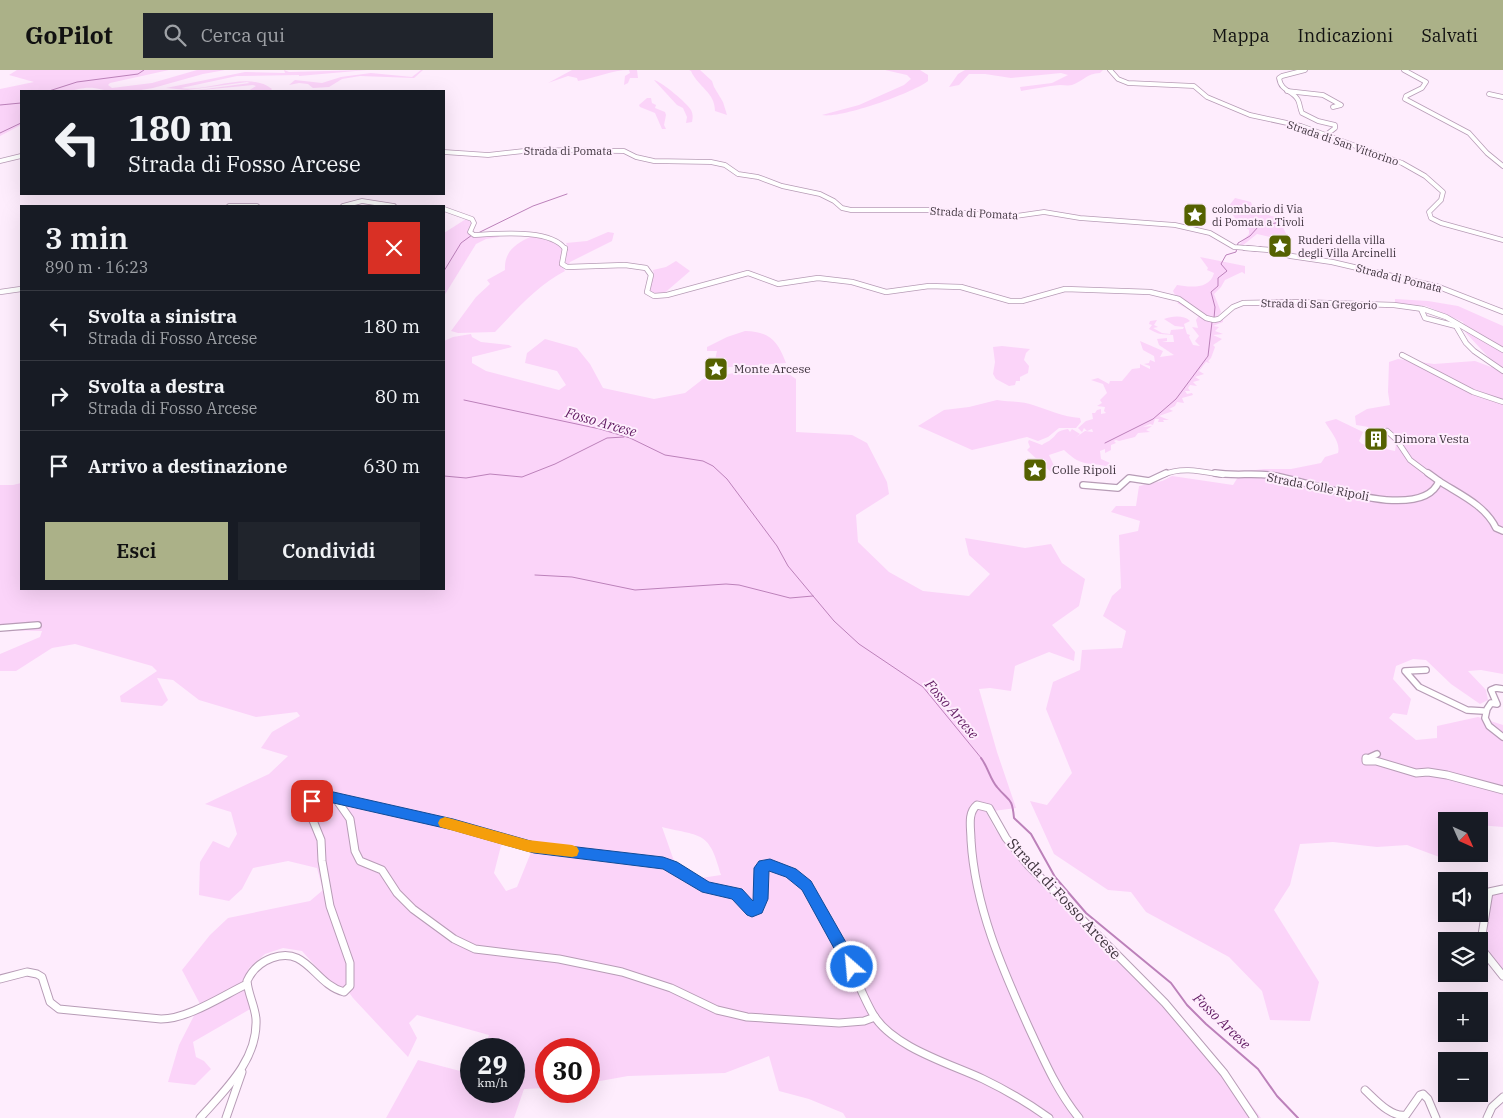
<!DOCTYPE html>
<html lang="it">
<head>
<meta charset="utf-8">
<style>
  body { margin:0; font-family:"IBM Plex Serif",serif; background:#20242c; color:#f1f3f6; height:100vh; display:flex; flex-direction:column; font-size:19px; white-space:nowrap }
  * { box-sizing:border-box; margin:0 }
  p { font-size:16px; color:#9ea1a6 }
  .icon { flex:none; width:28px; height:28px; fill:none; stroke:currentColor; stroke-width:2; stroke-linecap:round; stroke-linejoin:round }
  .map { position:relative; flex:1; overflow:hidden }
  .drawer { position:absolute; left:20px; top:135px; width:425px; height:385px; display:flex; flex-direction:column; background:#171b24; border-radius:0px; box-shadow:0 5px 20px #0002 }
  .drawer>* { flex:none }
  .hud { position:absolute; left:20px; top:20px; width:425px; height:105px; border-radius:0px; box-shadow:0 5px 20px #0002; background:#171b24; color:#f1f3f6; overflow:hidden }
  .needle { width:32px; rotate:135deg }
  .tools { position:absolute; left:1438px; top:742px; display:grid; gap:10px }
  .tools a { display:grid; place-items:center; width:50px; height:50px; border-radius:0px; background:#171b24; box-shadow:0 5px 20px #0002; font-size:25px }
  .speed { position:absolute; left:460px; top:968px; display:flex; gap:10px; font-size:25px; font-weight:700; text-align:center }
  .speed>* { display:grid; place-content:center; width:65px; height:65px; border-radius:50%; background:#171b24; box-shadow:0 5px 20px #0002; line-height:1 }
  .speed small { font-size:12px; font-weight:400 }
  .speed .limit { border:8px solid #d22; background:#fff; color:#111 }
  .pin { position:absolute; display:grid; place-items:center; width:42px; height:42px; color:#fff; margin:-21px; border-radius:10px; box-shadow:0 2px 8px #0006 }
  .me { position:absolute; width:55px; margin:-28px; rotate:333deg; stroke-linejoin:round; filter:drop-shadow(0 0 4px #0008) }
  .turn { display:flex; align-items:center; gap:18px; height:105px; padding:0 25px; font-size:22px }
  .turn .icon { width:65px; height:65px; stroke-width:2.5 }
  .turn b { display:block; font-size:35px; line-height:42px }
  .round { display:grid; place-items:center; flex:none; width:52px; height:52px; border-radius:0px; background:#20242c }
  .summary { display:flex; align-items:center; justify-content:space-between; height:85px; padding:0 25px }
  h1 { font-size:30px; font-weight:600; line-height:38px }
  .action { display:flex; gap:10px; margin-top:auto; padding:10px 25px }
  .action a { flex:1; height:58px; border-radius:0px; background:#abb188; color:#111; font-size:20px; font-weight:600; line-height:58px; text-align:center }
  .action a+a { background:#20242c; color:#f1f3f6 }
  ul { padding:0; list-style:none }
  li { display:flex; align-items:center; gap:15px; height:70px; padding:0 25px; border-top:1px solid #363941 }
  li div { flex:1 }
  li b { display:block; font-size:19px }
  li em { font-style:normal }
  header { display:flex; align-items:center; gap:30px; box-sizing:border-box; height:70px; padding:0 25px; background:#abb188; color:#111 }
  header strong { font-size:24px }
  nav { display:flex; gap:28px; margin-inline-start:auto; font-size:18px }
  .search { width:350px; height:45px; background:#20242c; display:flex; align-items:center; gap:12px; box-sizing:border-box; padding:0 18px; border-radius:0px; color:#9ea1a6; font-size:19px }
  .map>svg:first-child { display:block }
  .green { fill:#fbd4f9; fill-rule:evenodd }
  .lines { fill:none; stroke-linecap:round; stroke-linejoin:round }
  .stream-far1 { stroke:#bc81ba; stroke-width:1 }
  .stream { stroke:#bc81ba; stroke-width:2 }
  .minor-far3-casing { stroke:#b79cb6; stroke-width:5.5 }
  .minor-far2-casing { stroke:#b79cb6; stroke-width:6 }
  .minor-far1-casing { stroke:#b79cb6; stroke-width:8 }
  .minor-casing { stroke:#b79cb6; stroke-width:9 }
  .minor-far3 { stroke:#fff; stroke-width:4 }
  .minor-far2 { stroke:#fff; stroke-width:4.5 }
  .minor-far1 { stroke:#fff; stroke-width:5.5 }
  .minor { stroke:#fff; stroke-width:7 }
  .route { fill:#1a73e8; stroke:#114b97 }
  .slow { fill:#f59e0b }
  .labels { text-anchor:middle; stroke-width:4; stroke-linejoin:round; paint-order:stroke }
  .far-street-label { font-size:11px; fill:#3e333d; stroke:#feedfd }
  .far-poi-label { font-size:11px; fill:#3e333d; stroke:#feedfd; text-anchor:start }
  .poi-label { font-size:12px; fill:#3e333d; stroke:#feedfd; text-anchor:start }
  .street-label { font-size:12px; fill:#3e333d; stroke:#feedfd }
  .water-label { font-size:14px; font-style:italic; fill:#5f1860; stroke:#feedfd }
  .near-street-label { font-size:15px; fill:#3e333d; stroke:#feedfd }
</style>
</head>
<body>
<header>
<strong>GoPilot</strong>
<div class="search"><svg class="icon" aria-label="search" viewBox="0 0 24 24"><circle cx="10" cy="10" r="6"/><path d="M15 15l6 6"/></svg>Cerca qui</div>
<nav><a>Mappa</a><a>Indicazioni</a><a>Salvati</a></nav>
</header>
<div class="map">
<svg width="1503" height="1048" viewBox="0 0 1503 1048">
  <rect width="100%" height="100%" fill="#feedfd"/>
  <g class="green">
    <path d="M17,0H169L110,13L108,15L112,18L152,13L197,0H225L203,4L153,18L135,21H102L104,20C84,15 82,20 65,21C50,22 36,21 21,21V55L0,66V19L34,12L9,5Z"/>
    <path d="M284,0L289,2L367,0L299,6V5L237,6L181,18C206,23 248,0 272,19L270,21H248L256,16L253,15L191,21L250,13L247,12L187,20L166,18L245,2L285,3Z"/>
    <path d="M421,0H423L414,8L360,6L342,9L329,17L313,18L308,14L299,13L289,15L295,10L322,13L341,7L371,3L412,7Z"/>
    <path d="M572,0H637L638,8H630L628,13L624,15L625,6L630,3L629,0C612,0 595,8 578,11L577,8L568,6L548,13Z"/>
    <path d="M689,0H700L712,11L714,17L723,32L727,45L715,41C715,22 698,17 691,1Z"/>
    <path d="M885,0H920L928,5V11C913,23 840,49 822,45L859,35L904,15L911,9L907,5Z"/>
    <path d="M965,0H1103L1100,3C1087,3 1082,12 1072,15C1068,16 1064,15 1060,15C1047,16 1034,19 1021,21L1020,17L1052,13L1068,5L1061,3L1011,8L985,4H969L959,15L949,17L958,4Z"/>
    <path d="M654,10C662,12 687,33 691,40C693,44 693,47 692,52L686,53L687,47L683,38L677,35Z"/>
    <path d="M647,28H651L652,33L656,35L655,38L665,42L666,45L664,55L666,59H662L655,43L640,37L639,35Z"/>
    <path d="M1235,128L1251,132L1253,138L1271,146L1278,147L1292,176L1270,167L1257,164L1242,176L1264,178L1238,176L1249,164V160L1238,152L1232,144L1236,140L1228,137Z"/>
    <path d="M466,149L473,152L469,162L472,166L501,164L499,167L486,169L476,174L444,226V163Z"/>
    <path d="M608,162L614,163L612,171L570,192L568,196L565,195L568,177L566,173L587,171Z"/>
    <path d="M530,167H539L563,176L560,193L565,201C538,215 516,240 495,262L458,263L451,261L476,227L490,214L487,210L505,200C504,182 515,174 530,167Z"/>
    <path d="M1200,187L1245,196V204L1242,202L1225,210L1221,217L1214,224L1221,242L1217,247L1210,248L1205,245L1175,225L1173,221L1177,215C1189,217 1210,220 1214,203L1207,200L1208,198Z"/>
    <path d="M676,191L690,201L661,226L651,223C648,215 656,208 653,200L666,197Z"/>
    <path d="M1395,229L1428,231L1458,236L1503,256V604L1481,600L1468,601L1486,620L1488,630L1480,634L1451,614L1426,590L1413,589L1396,596L1393,609L1411,629L1407,645L1393,643L1389,648L1416,670L1437,668V656L1478,647L1503,655V757L1479,755V751H1446V784H1464L1453,792L1407,775L1377,777L1333,772L1300,774L1290,815L1274,840L1319,912L1310,951L1270,950L1262,921L1229,887L1146,842L1131,822L1108,820L1054,784L1030,731L1047,735L1072,703L1046,639L1053,612L1080,600L1082,580L1122,578L1126,561L1103,546L1112,526L1121,518L1119,465L1138,461L1140,451L1111,442L1116,436H1136L1139,416L1162,411L1172,406L1233,415L1238,407L1239,402L1264,399H1291L1321,393L1325,387L1338,383C1341,372 1330,361 1325,352L1336,349L1363,362L1359,371L1362,374L1395,381L1396,374C1382,359 1375,358 1356,355L1355,346L1367,339L1390,335L1388,322L1389,292L1398,289L1434,294L1475,291L1491,297L1493,292L1466,263L1463,252L1426,236L1395,233Z"/>
    <path d="M1179,232L1202,245L1223,249V252L1213,256L1219,257L1215,261L1223,264L1213,265L1222,269L1213,275L1215,277L1211,288L1208,291L1210,293L1206,292L1199,301L1204,304L1195,307L1200,310L1193,312L1197,316L1190,315L1188,318L1190,321H1185L1187,324L1192,323L1193,325L1182,328L1184,333L1177,332L1175,336L1169,339L1173,341L1159,346L1169,350H1163L1164,352H1158L1159,349H1155L1153,355L1150,354L1143,357L1152,356L1146,360L1150,362L1138,363L1135,367L1119,371L1116,370L1114,371L1116,373L1111,375V380L1105,383V379L1100,381L1101,389L1110,393L1106,396C1084,392 1081,396 1064,380L1049,385L1056,400L1051,402L1027,380L1030,377L1028,372L1029,370L1042,375C1044,373 1047,372 1049,371C1060,363 1053,362 1068,359L1070,362L1072,359L1080,364L1075,368L1085,361L1093,362L1092,359L1087,361L1084,358L1082,362L1078,358L1086,351L1093,349L1092,343H1095L1097,340L1101,339V344L1106,343L1104,341L1105,337L1097,336L1102,333L1100,330L1107,323L1103,314L1091,310L1098,308L1109,314L1110,311H1122L1132,299L1140,298V294L1150,299V296L1144,294L1149,293L1150,290L1155,292L1154,286L1143,280L1140,271L1163,281L1160,287L1174,285L1159,275L1157,269L1167,268V271L1162,272H1174L1173,265C1157,264 1161,265 1149,259L1152,255L1149,254L1150,251L1157,250L1154,255L1158,257L1153,258L1162,263L1170,264L1171,260L1183,259L1184,257L1175,256L1164,249C1172,246 1184,245 1190,251L1184,254L1187,264L1190,265L1189,267L1193,275L1200,276L1195,271L1199,266L1192,257L1198,258L1196,250L1199,245L1177,233Z"/>
    <path d="M745,261C770,262 777,270 786,293L717,298L714,294L717,281H707V277L727,267Z"/>
    <path d="M471,264L472,267L481,272L509,275L512,277L472,287V293L486,301L559,320L566,315L557,301L525,293L527,283L545,269L577,278L590,294L603,318L654,329L685,323L703,309L744,301L786,302L796,309V362L852,365L867,373L887,412L889,424L856,445L858,472L889,502L923,521L969,526L990,504L969,485L965,468L1025,478L1051,474L1062,493L1085,509L1079,536L1052,555L1075,582L1074,591L1049,582L1015,596L1011,621L990,618L979,619L997,682L1016,738L986,742L995,759L1052,825L1228,1003L1261,1048H846L843,1043L809,1029L779,1021L769,986L725,1003L628,1006L589,1013V979H546V1018L524,1019L514,1048H386L418,990L464,1002L471,1000V1021H514V979H484L489,965L417,945L409,953L417,968L408,987L353,928L345,917L335,918L302,881L283,878L265,884L249,898L244,911L252,938L193,972L196,987L204,991L211,999L195,1015L168,1012L179,975L200,934L182,900L210,865L228,848L310,831L323,820L317,798L288,791L253,798L242,819L229,831L199,825L200,792L213,771L229,778L237,764L231,742L205,734L269,704L288,686L261,678L272,662L300,646L297,642L256,647L199,630L173,610L157,608L168,630L162,636L121,632L120,626L157,601L152,596L75,574L52,578L16,601H0V584L40,567L42,561L0,560V415H13L21,413V519H444V271L453,267ZM662,757C703,767 709,761 721,805L701,808L694,815L679,805ZM503,768L534,775L517,817L506,821L494,803Z"/>
    <path d="M1002,276L1030,279L1026,283L1024,290L1029,296L1028,303L1020,307V311H1016L1015,315L1009,316L996,309L993,304L995,292L993,277Z"/>
    <path d="M997,330C1009,332 1021,331 1033,335C1049,340 1063,347 1080,348L1081,352L1076,358H1059L1048,367L1038,371L1027,367L972,380L918,356L944,340L969,337Z"/>
    <path d="M1503,822V903L1484,880L1486,871L1483,870L1491,825Z"/>
  </g>
  <g class="lines">
    <g class="stream-far1">
      <path d="M49,21L77,12L138,4L144,0"/>
      <path d="M0,35L21,33"/>
      <path d="M0,63L21,53"/>
      <path d="M476,164L533,136L567,124"/>
      <path d="M444,201L461,173L472,165"/>
      <path d="M1214,248L1215,237L1211,222L1218,216V208L1227,201L1221,194L1226,185L1236,182L1238,173L1250,166L1258,157L1280,152"/>
      <path d="M464,330L600,359L630,368L665,385L703,391L713,396L727,409L777,476L788,496L834,551L859,574L923,617L982,689"/>
      <path d="M1105,373L1153,349L1176,329L1208,286L1212,252"/>
      <path d="M444,406L466,408L490,404L522,407L555,394L607,368L624,367"/>
      <path d="M535,505L572,507L635,520L726,514L739,515L790,528L813,526"/>
    </g>
    <path class="stream" d="M981,688C988,697 990,709 997,717C1009,732 1012,726 1014,748L1031,764L1055,807L1086,843L1171,913L1187,935L1206,954L1258,999L1277,1026L1298,1048"/>
    <g class="minor-far3-casing">
      <g id="minor-far3">
        <path d="M1110,0L1118,9L1128,13L1194,16L1207,27L1250,45L1301,56L1402,93L1425,106L1443,122L1441,130L1429,142L1431,148L1441,153L1503,170"/>
        <path d="M1305,0L1282,6L1279,8C1281,22 1293,20 1298,30C1300,34 1300,39 1302,43L1318,51L1335,55V58L1326,65"/>
        <path d="M1404,0L1426,12L1422,18L1406,26L1405,29L1469,63L1487,83L1503,96"/>
        <path d="M1287,21L1323,25L1341,35L1333,37"/>
        <path d="M1489,24L1503,27"/>
        <path d="M444,82L488,85L533,80L624,81L636,87L654,91L711,92L725,95L738,104L758,107L782,116L820,124L834,131L842,138L851,140H934L1009,147L1044,142L1080,148L1175,155L1210,163L1234,177L1260,179"/>
        <path d="M0,91L21,86"/>
        <path d="M229,136H257"/>
        <path d="M343,136L362,131L394,136"/>
        <path d="M444,139L472,149L474,153L470,162L474,165C497,164 551,158 565,179"/>
      </g>
    </g>
    <g class="minor-far2-casing">
      <g id="minor-far2">
        <path d="M565,178L562,194L567,197L625,195L646,198L651,205L647,222L654,226L667,225L748,203L778,214L818,208L852,212L886,222L929,216L961,217L1010,231H1022L1065,219L1150,222L1179,229L1206,248L1214,250L1219,249L1233,237L1243,233L1294,232L1394,235L1423,239L1446,247L1503,280"/>
        <path d="M1245,178L1270,180L1291,186L1332,192L1439,217L1503,242"/>
        <path d="M0,222L21,219"/>
        <path d="M1421,239L1425,248L1456,256L1466,273L1474,281L1503,301"/>
        <path d="M1402,285L1473,322L1503,332"/>
        <path d="M1387,361L1396,369L1410,390L1430,405"/>
        <path d="M1163,405C1182,396 1204,402 1223,405"/>
      </g>
    </g>
    <g class="minor-far1-casing">
      <g id="minor-far1">
        <path d="M1215,403C1233,406 1251,403 1269,405C1304,409 1422,456 1439,411C1459,424 1485,435 1496,458L1503,461"/>
        <path d="M1428,403L1439,411"/>
        <path d="M1083,415L1118,418L1129,408L1149,411L1166,403"/>
        <path d="M0,558L38,555"/>
        <path d="M1426,600L1405,601L1419,617L1467,640L1483,641"/>
        <path d="M1503,619L1496,618L1491,620L1497,634L1491,633L1487,639L1485,648L1489,656L1503,667"/>
        <path d="M1366,689L1377,684"/>
      </g>
    </g>
    <g class="minor-casing">
      <g id="minor">
        <path d="M1366,688V691H1376L1416,703L1428,702L1447,705L1503,720"/>
        <path d="M336,729L350,749L355,781L360,791L382,800L397,823L413,839L454,869L475,879L559,889L622,902L671,918L717,940L747,947L839,953L864,951L875,947"/>
        <path d="M1503,819L1489,822L1480,877L1503,906"/>
        <path d="M0,909L27,902L37,904L42,907L50,932L59,939L161,949C188,949 222,926 247,914"/>
        <path d="M1365,1020C1375,1029 1391,1048 1406,1045L1420,1025L1423,1024L1428,1029L1436,1048"/>
        <path d="M200,1048C225,1020 258,990 256,949C255,936 248,924 247,911C252,900 261,892 272,888C307,875 314,914 344,922L350,916V893L330,836L322,791L321,770L310,743L313,731L324,726L437,751L534,777L663,793L674,797L702,816L736,824L752,840L757,838L759,832L763,796C817,788 851,908 873,944C892,977 951,994 983,1009C1006,1020 1028,1033 1049,1048"/>
        <path d="M226,1048L242,1002"/>
        <path d="M1079,1048C1057,1021 1044,990 1029,958C1002,898 975,837 971,770C971,758 967,743 977,735L989,738L1006,768L1028,795L1165,933L1224,1003L1254,1048"/>
        <path d="M1487,1048L1492,1037L1503,1027"/>
      </g>
    </g>
    <use href="#minor-far3" class="minor-far3"/>
    <use href="#minor-far2" class="minor-far2"/>
    <use href="#minor-far1" class="minor-far1"/>
    <use href="#minor" class="minor"/>
  </g>
  <path class="route" d="M329,721L453,749L534,772L663,787L677,792L709,812L742,819L753,831L754,798L759,791L770,789L796,799L811,811L860,897L858,902L852,904L847,902L802,820L786,807L769,801L768,829L762,843L752,847L747,845L732,829L702,822L663,799L534,783L453,760L329,732L312,737L308,735L306,731L313,724Z"/>
  <path class="slow" d="M445,747L528,770L572,775L577,777L579,781L577,786L572,787L528,782L440,757L438,753L440,749Z"/>
  <defs>
    <g id="sight-square" transform="scale(1.25)"><rect x="-9" y="-9" width="18" height="18" rx="4" fill="#556101" stroke="#feedfd"/><path d="M0-6L1.8-2.2L6-1.7L2.9 1.2L3.7 5.4L0 3.3L-3.7 5.4L-2.9 1.2L-6-1.7L-1.8-2.2Z" fill="#fff"/></g>
    <g id="building-square" transform="scale(1.25)"><rect x="-9" y="-9" width="18" height="18" rx="4" fill="#556101" stroke="#feedfd"/><path d="M-4-6H4V6H1V3H-1V6H-4ZM-2.5-4.3h1.7v1.8h-1.7ZM.8-4.3h1.7v1.8H.8ZM-2.5-1h1.7V.8h-1.7ZM.8-1h1.7V.8H.8Z" fill="#fff"/></g>
  </defs>
  <g fill-rule="evenodd">
    <use href="#sight-square" x="1195" y="145"/>
    <use href="#sight-square" x="1280" y="176"/>
    <use href="#sight-square" x="716" y="299"/>
    <use href="#building-square" x="1376" y="369"/>
    <use href="#sight-square" x="1035" y="400"/>
  </g>
  <g class="labels">
    <g class="far-street-label">
      <text transform="translate(1343 73) rotate(19)" y="4">Strada di San Vittorino</text>
      <text x="568" y="85">Strada di Pomata</text>
      <text transform="translate(974 143) rotate(3)" y="4">Strada di Pomata</text>
      <text transform="translate(1399 208) rotate(14)" y="4">Strada di Pomata</text>
      <text transform="translate(1319 234) rotate(1)" y="4">Strada di San Gregorio</text>
    </g>
    <g class="far-poi-label">
      <text x="1212" y="143">colombario di Via<tspan x="1212" dy="13">di Pomata a Tivoli</tspan></text>
      <text x="1298" y="174">Ruderi della villa<tspan x="1298" dy="13">degli Villa Arcinelli</tspan></text>
    </g>
    <g class="poi-label">
      <text x="734" y="303">Monte Arcese</text>
      <text x="1394" y="373">Dimora Vesta</text>
      <text x="1052" y="404">Colle Ripoli</text>
    </g>
    <g class="street-label">
      <text transform="translate(1318 417) rotate(11)" y="4">Strada Colle Ripoli</text>
    </g>
    <g class="water-label">
      <text transform="translate(601 352) rotate(16)" y="5">Fosso Arcese</text>
      <text transform="translate(952 639) rotate(49)" y="5">Fosso Arcese</text>
      <text transform="translate(1222 951) rotate(44)" y="5">Fosso Arcese</text>
    </g>
    <g class="near-street-label">
      <text transform="translate(1064 829) rotate(47)" y="5">Strada di Fosso Arcese</text>
    </g>
  </g>
</svg>
<div class="tools">
<a><svg class="needle" viewBox="-14 -14 28 28"><path d="M0-13l5 13h-10z" fill="#e53935"/><path d="M0 13l5-13h-10z" fill="#9ea1a6"/></svg></a>
<a><svg class="icon" aria-label="sound" viewBox="0 0 24 24"><path d="M4 9h4l5-4v14l-5-4H4zM17 9q2 3 0 6"/></svg></a>
<a><svg class="icon" aria-label="layers" viewBox="0 0 24 24"><path d="M12 4l9 5-9 5-9-5zM3 14l9 5 9-5"/></svg></a>
<a>+</a>
<a>−</a>
</div>
<div class="speed"><div>29<small>km/h</small></div><div class="limit">30</div></div>
<div class="pin" style="left:312px;top:731px;background:#d93025"><svg class="icon" aria-label="arrive" viewBox="0 0 24 24"><path d="M6 21V4h12l-3 4 3 4H6"/></svg></div>
<svg class="me" style="left:852px;top:897px" viewBox="-20 -20 40 40"><circle r="17" fill="#1a73e8" stroke="#fff" stroke-width="3"/><path d="M0-11L8 9 0 5-8 9z" fill="#fff"/></svg>
<div class="hud">
<div class="turn"><svg class="icon" aria-label="left" viewBox="0 0 24 24"><path d="M17 20v-9H6M10 6l-5 5 5 5"/></svg><div><b>180 m</b>Strada di Fosso Arcese</div></div>
</div>
<section class="drawer">
<div class="summary"><div><h1>3 min</h1><p>890 m · 16:23</p></div><a class="round" style="background:#d93025;color:#fff"><svg class="icon" aria-label="close" viewBox="0 0 24 24"><path d="M6 6l12 12M18 6L6 18"/></svg></a></div>
<ul>
<li><svg class="icon" aria-label="left" viewBox="0 0 24 24"><path d="M17 20v-9H6M10 6l-5 5 5 5"/></svg><div><b>Svolta a sinistra</b><p>Strada di Fosso Arcese</p></div><em>180 m</em></li>
<li><svg class="icon" aria-label="right" viewBox="0 0 24 24"><path d="M7 20v-9h11M14 6l5 5-5 5"/></svg><div><b>Svolta a destra</b><p>Strada di Fosso Arcese</p></div><em>80 m</em></li>
<li><svg class="icon" aria-label="arrive" viewBox="0 0 24 24"><path d="M6 21V4h12l-3 4 3 4H6"/></svg><div><b>Arrivo a destinazione</b></div><em>630 m</em></li>
</ul>
<div class="action"><a>Esci</a><a>Condividi</a></div>
</section>
</div>
</body>
</html>
